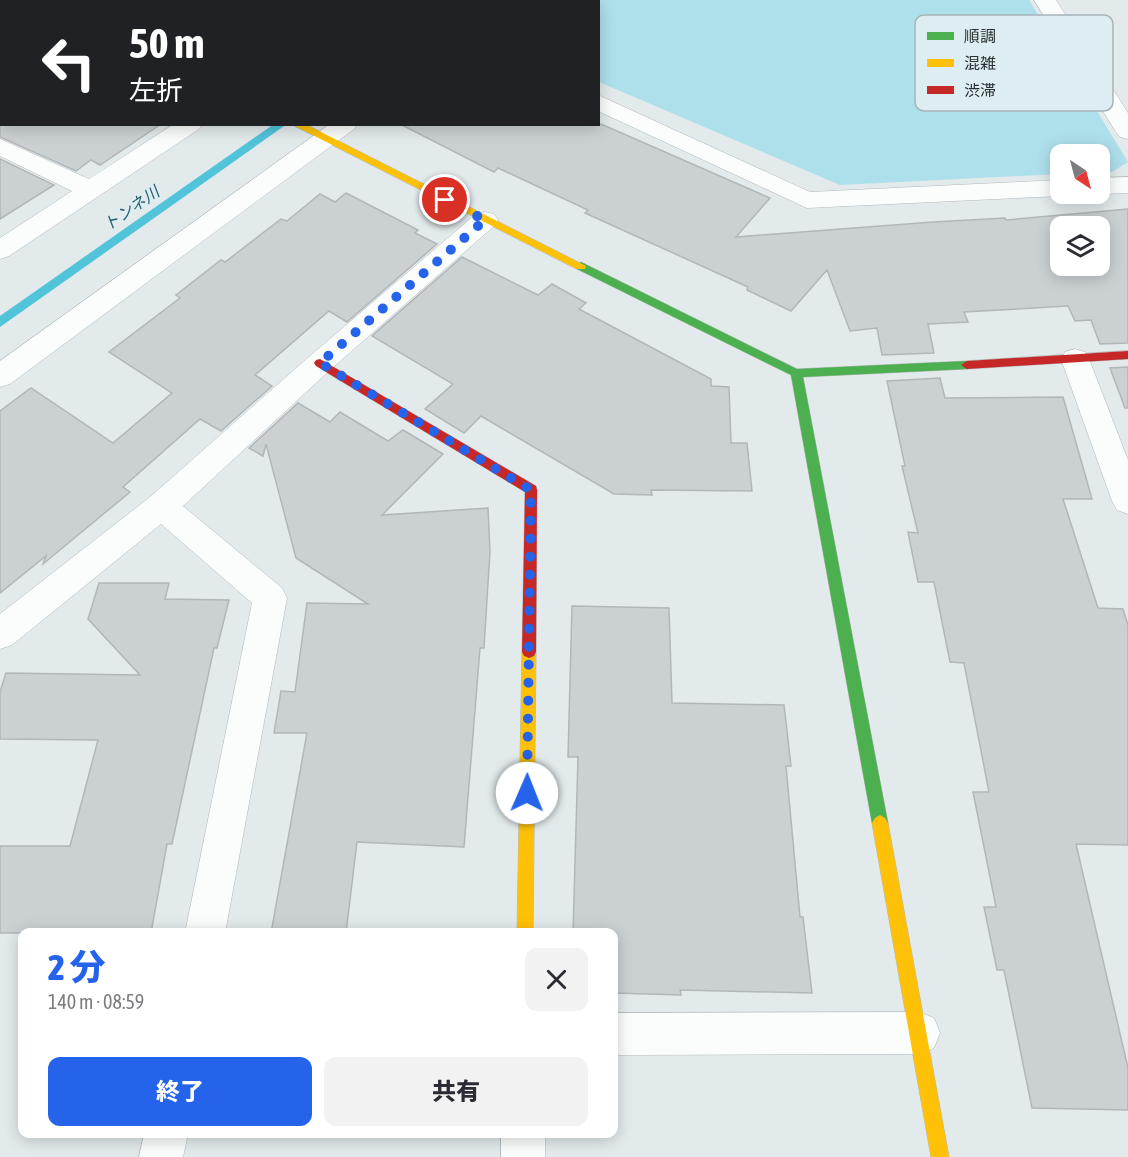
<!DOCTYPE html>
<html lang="ja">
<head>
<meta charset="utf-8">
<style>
  body { margin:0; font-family:"Asap Condensed","Noto Sans JP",sans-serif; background:#f2f2f3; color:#2b2b33; height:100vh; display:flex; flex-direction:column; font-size:22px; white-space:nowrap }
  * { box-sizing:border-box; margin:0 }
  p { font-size:20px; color:#7c7c81 }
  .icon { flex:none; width:33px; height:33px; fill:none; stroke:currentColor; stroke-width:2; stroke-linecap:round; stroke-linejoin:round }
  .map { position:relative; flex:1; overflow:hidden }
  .panel { position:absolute; left:18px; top:928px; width:600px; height:210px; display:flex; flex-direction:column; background:#fff; border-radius:12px; box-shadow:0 3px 15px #0003 }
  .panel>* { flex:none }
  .banner { position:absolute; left:0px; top:0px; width:600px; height:126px; box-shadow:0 3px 15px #0003; background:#202124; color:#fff; overflow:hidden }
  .needle { width:39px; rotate:144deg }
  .buttons { position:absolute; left:1050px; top:144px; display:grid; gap:12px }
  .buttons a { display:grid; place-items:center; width:60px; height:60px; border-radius:12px; background:#fff; box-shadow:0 3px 15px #0003; font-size:30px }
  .pin { position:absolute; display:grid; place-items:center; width:51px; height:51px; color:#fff; margin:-26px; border:3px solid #fff; border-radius:50%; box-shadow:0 2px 6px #0007 }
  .me { position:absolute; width:66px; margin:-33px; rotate:1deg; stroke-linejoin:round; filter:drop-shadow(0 0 4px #0008) }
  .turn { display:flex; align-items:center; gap:21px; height:126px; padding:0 30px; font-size:27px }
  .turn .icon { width:78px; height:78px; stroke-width:2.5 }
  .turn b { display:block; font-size:42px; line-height:51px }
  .round { display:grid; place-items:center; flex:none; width:63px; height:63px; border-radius:12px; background:#f2f2f3 }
  .summary { display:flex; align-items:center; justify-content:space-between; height:102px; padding:0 30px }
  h1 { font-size:36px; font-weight:800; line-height:45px; color:#2563eb }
  .button { display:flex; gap:12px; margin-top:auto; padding:12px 30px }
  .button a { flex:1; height:69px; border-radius:12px; background:#2563eb; color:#fff; font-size:24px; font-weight:800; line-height:69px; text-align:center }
  .button a+a { background:#f2f2f3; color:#2b2b33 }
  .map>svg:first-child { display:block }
  .green { fill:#aee0ec }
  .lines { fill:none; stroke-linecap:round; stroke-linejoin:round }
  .stream { fill:#51c4da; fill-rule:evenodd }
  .building { fill:#cbd1d3; stroke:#b1b7b9; stroke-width:1.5; fill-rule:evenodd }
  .street-casing { stroke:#b2b8b9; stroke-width:1 }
  .fast-casing { stroke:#b2b8b9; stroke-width:1 }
  .slow-casing { stroke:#b2b8b9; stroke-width:1 }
  .jam-casing { stroke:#b2b8b9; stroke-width:1 }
  .street { fill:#fbfcfc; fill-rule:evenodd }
  .fast { fill:#4caf50; fill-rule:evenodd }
  .slow { fill:#ffc107; fill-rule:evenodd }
  .jam { fill:#c62828; fill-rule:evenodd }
  .route { stroke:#2563eb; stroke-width:10; stroke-dasharray:0 18 }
  .labels { text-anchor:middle; stroke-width:4.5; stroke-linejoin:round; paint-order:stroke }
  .far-water-label { font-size:16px; font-style:italic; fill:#255d6a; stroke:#ddedf1 }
  .key { fill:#ddedf1; stroke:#a7b4b7; stroke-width:1.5 }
  .key-label { font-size:16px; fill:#2a3031 }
</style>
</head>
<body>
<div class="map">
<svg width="1128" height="1157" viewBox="0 0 1128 1157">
  <rect width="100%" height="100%" fill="#e2eaec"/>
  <path class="green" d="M535,0H1029L1128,162L1112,172H1100V154H1060V174L840,185L599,82L598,2L533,1Z"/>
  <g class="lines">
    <g class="stream">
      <path d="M455,0H465L454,2Z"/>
      <path d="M274,124H287L0,327V316Z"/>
    </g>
  </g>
  <g class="building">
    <path d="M0,124H161L100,165L91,160L76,171L0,137Z"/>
    <path d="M400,124H601L770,198L736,237L933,222L1005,218L1006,220L1128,209V343L1100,344L1091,320L1075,321L1068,306L964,312L968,322L928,324L934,353L882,355L877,328L850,331L827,270L791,311L747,290L748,287L585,213L588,210L498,168L494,172ZM1060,226H1100V266H1060Z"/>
    <path d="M0,159L54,185L0,219Z"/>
    <path d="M346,193L418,230L415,233L437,244L347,322L329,311L255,375L272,386L221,431L200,419L123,487L130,492L43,564L46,556L0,593V411L31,388L113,443L172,393L109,352L180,298L176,295L221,260L225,262L281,219L287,221L320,194L335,202Z"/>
    <path d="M462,257L538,295L552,284L586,303L579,309L711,379V386L729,387L731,443H747L752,491L651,490L652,495L614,494L481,416L464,433L425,409L453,384L372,336Z"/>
    <path d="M1128,367V408H1125L1110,368Z"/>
    <path d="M940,378L945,398L1063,397L1092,499H1063L1098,608L1123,609L1128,625V845L1076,844L1128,1068V1110L1032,1108L1004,970H997L984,907H996L973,792H989L964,663L950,662L934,582H918L908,532L918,533L902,466H905L887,381Z"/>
    <path d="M298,403L330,422L340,412L388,441L403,430L443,454L382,515L488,508L490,551L484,648H480L464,847L357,842L346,933H271L307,733H274L281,691L295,692L307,603L368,604L296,558L266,444L263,456L249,448Z"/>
    <path d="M99,583H169L165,599L229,600L217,648H214L172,844H167L151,933H0V846H70L98,740L0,739V692L6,673L140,675L88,619Z"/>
    <path d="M572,606L669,608L672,703L784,705L791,766H786L800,917H803L812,993L680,990L681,995L614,993V933H573L578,757H568Z"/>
  </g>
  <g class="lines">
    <g class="street-casing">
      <g id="street">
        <path d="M358,0H382L383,1L359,2Z"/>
        <path d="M501,0H523L500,2Z"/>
        <path d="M1034,0H1056L1128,113V139L1120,137L1116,132Z"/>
        <path d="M598,95L810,192L1060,180V194H1069L1060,196L807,208L598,111Z"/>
        <path d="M174,124H203L199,129L9,256L0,259V238L72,191L0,156V139L89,179Z"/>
        <path d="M330,124H358L354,129L10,384L0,387V361Z"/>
        <path d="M1128,177V193L1100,194H1098L1100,178Z"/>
        <path d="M485,212L494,214L498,220L494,226L330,370L183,506L282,588L287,598L225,933H185L252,603L161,524L12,645L0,649V614L150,497L310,356L476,214Z"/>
        <path d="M1075,349L1085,352L1089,359L1128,460V514L1117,510L1112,501L1061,359L1065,352Z"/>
        <path d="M919,1012L934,1018L940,1033L934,1048L919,1054L614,1055V1013Z"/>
        <path d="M144,1134H188L183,1157H139Z"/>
        <rect x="501" y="1134" width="44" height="23"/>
      </g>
    </g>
    <g class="fast-casing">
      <path id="fast" d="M581,262L797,369L967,361L973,365L967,369L803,377L888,823L885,828L880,831L875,828L872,823L791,375L577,269L576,266Z"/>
    </g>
    <g class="slow-casing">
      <g id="slow">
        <path d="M291,124H305L586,266L585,269H577Z"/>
        <path d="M529,646L534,648L536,652L533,933H517L522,652L524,648Z"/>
        <path d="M880,815L885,818L888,823L949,1157H931L872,823L875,818Z"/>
      </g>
    </g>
    <g class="jam-casing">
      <g id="jam">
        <path d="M42,0H51L52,2H43Z"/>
        <path d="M1128,351V359L967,369L961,365L967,361Z"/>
        <path d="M320,359L536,486L537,490L536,652L534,656L529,658L524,656L522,652L525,492L316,366L314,363L316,360Z"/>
      </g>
    </g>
    <use href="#street" class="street"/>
    <use href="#fast" class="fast"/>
    <use href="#slow" class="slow"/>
    <use href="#jam" class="jam"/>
  </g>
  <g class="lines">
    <path class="route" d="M445,200L485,220L320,363L531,490L527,793"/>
  </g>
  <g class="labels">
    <g class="far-water-label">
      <text transform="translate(131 208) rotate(-35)" y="6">トンネ川</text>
    </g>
  </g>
  <rect x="915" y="15" width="198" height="96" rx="9" class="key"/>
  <rect x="927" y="32" width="27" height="8" fill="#4caf50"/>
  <rect x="927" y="59" width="27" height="8" fill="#ffc107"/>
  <rect x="927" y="86" width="27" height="8" fill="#c62828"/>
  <g class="key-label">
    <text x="964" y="42">順調</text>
    <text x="964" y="69">混雑</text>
    <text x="964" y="96">渋滞</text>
  </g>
</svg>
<div class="buttons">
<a><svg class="needle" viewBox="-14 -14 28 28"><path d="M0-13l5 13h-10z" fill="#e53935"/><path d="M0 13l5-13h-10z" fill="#7c7c81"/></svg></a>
<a><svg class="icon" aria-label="layers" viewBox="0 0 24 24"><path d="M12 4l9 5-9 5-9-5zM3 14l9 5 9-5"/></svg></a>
</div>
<div class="pin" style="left:445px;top:200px;background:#d93025"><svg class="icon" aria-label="arrive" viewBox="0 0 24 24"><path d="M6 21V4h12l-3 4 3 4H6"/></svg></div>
<svg class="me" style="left:527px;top:793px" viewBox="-20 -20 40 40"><circle r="19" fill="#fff"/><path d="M0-13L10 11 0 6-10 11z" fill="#2563eb"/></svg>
<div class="banner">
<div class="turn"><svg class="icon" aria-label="left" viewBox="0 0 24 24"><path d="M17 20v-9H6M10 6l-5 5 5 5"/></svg><div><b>50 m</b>左折</div></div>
</div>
<section class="panel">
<div class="summary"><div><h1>2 分</h1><p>140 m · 08:59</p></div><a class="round"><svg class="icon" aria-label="close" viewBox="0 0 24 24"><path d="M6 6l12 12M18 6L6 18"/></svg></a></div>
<div class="button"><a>終了</a><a>共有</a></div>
</section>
</div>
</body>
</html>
